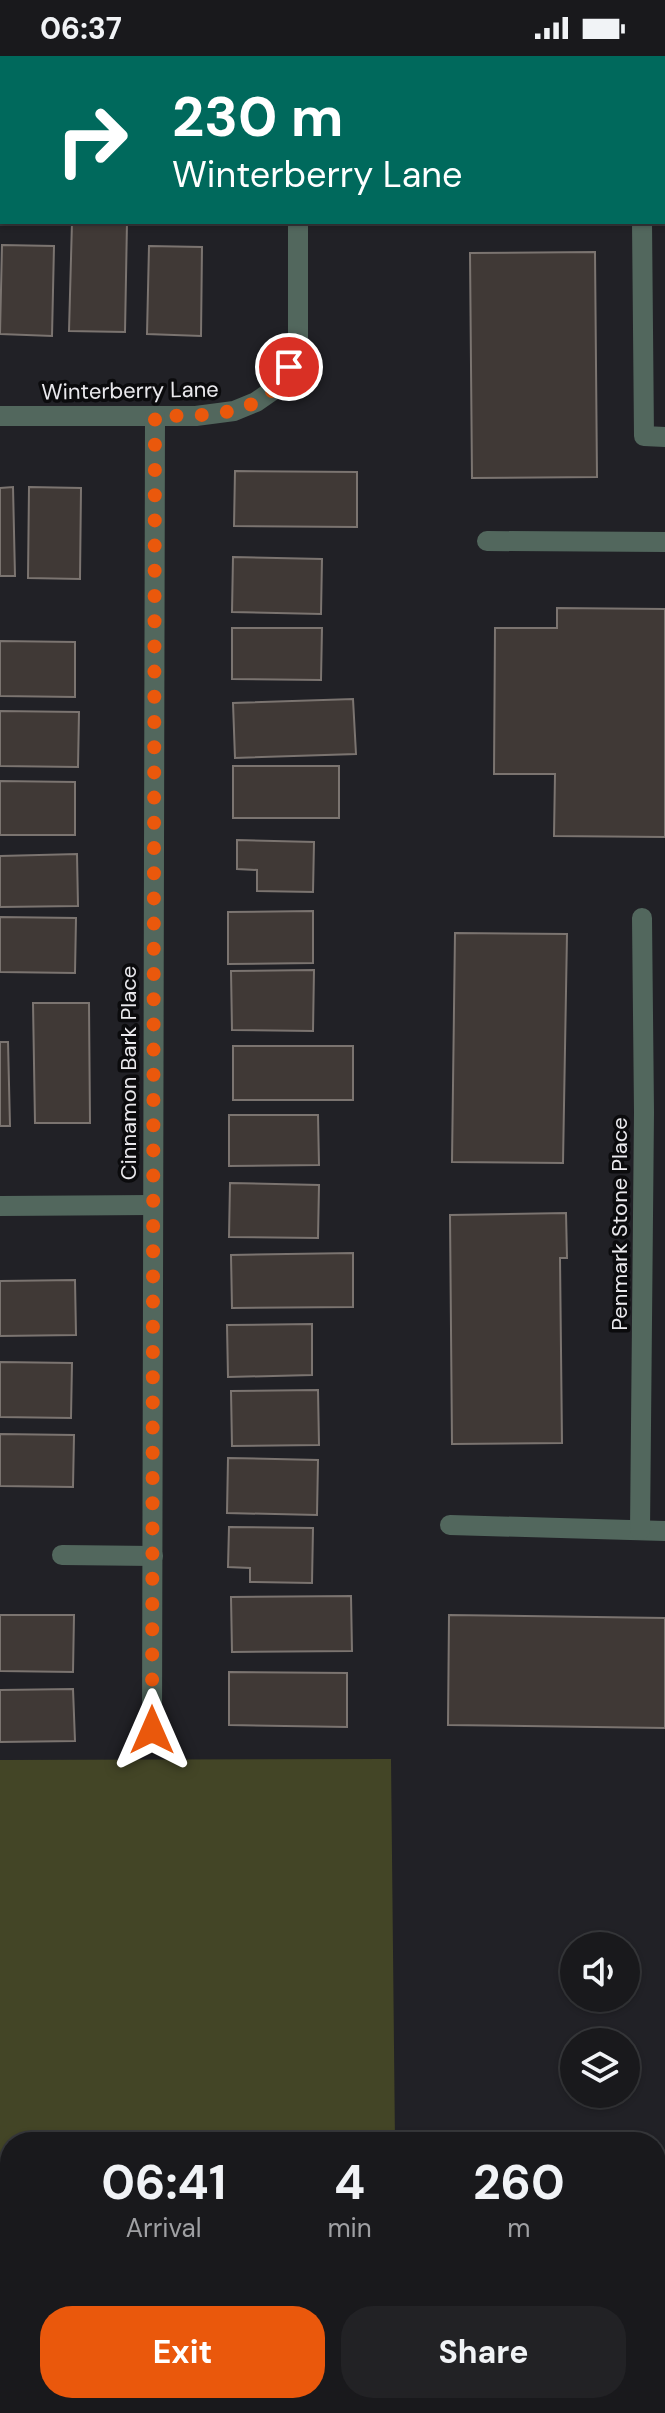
<!DOCTYPE html>
<html lang="en">
<head>
<meta charset="utf-8">
<style>
  body { margin:0; font-family:"DM Sans",sans-serif; background:#222225; color:#f1f3f6; height:100vh; display:flex; flex-direction:column; font-size:30px; white-space:nowrap }
  * { box-sizing:border-box; margin:0 }
  p { font-size:26px; color:#9fa0a3 }
  .icon { flex:none; width:44px; height:44px; fill:none; stroke:currentColor; stroke-width:2; stroke-linecap:round; stroke-linejoin:round }
  .map { position:relative; flex:1; overflow:hidden }
  .side { position:absolute; left:0px; top:2076px; width:666px; height:282px; display:flex; flex-direction:column; background:#19191c; border-radius:32px 32px 0 0; box-shadow:0 2px 6px #0004,0 0 0 2px #37383b }
  .side>* { flex:none }
  .top-card { position:absolute; left:0px; top:0px; width:666px; height:168px; box-shadow:0 2px 6px #0004,0 0 0 2px #37383b; background:#00695c; color:#fff; overflow:hidden }
  .buttons { position:absolute; left:560px; top:1876px; display:grid; gap:16px }
  .buttons a { display:grid; place-items:center; width:80px; height:80px; border-radius:50%; background:#19191c; box-shadow:0 2px 6px #0004,0 0 0 2px #37383b; font-size:40px }
  .pin { position:absolute; display:grid; place-items:center; width:68px; height:68px; color:#fff; margin:-34px; border:4px solid #fff; border-radius:50%; box-shadow:0 2px 8px #0007 }
  .me { position:absolute; width:88px; margin:-44px; rotate:0deg; stroke-linejoin:round; filter:drop-shadow(0 0 6px #0008) }
  .turn { display:flex; align-items:center; gap:28px; height:168px; padding:0 40px; font-size:36px }
  .turn .icon { width:104px; height:104px; stroke-width:2.5 }
  .turn b { display:block; font-size:56px; line-height:68px }
  .eta { display:flex; justify-content:space-evenly; align-items:center; height:136px; text-align:center }
  .eta b { font-size:48px; font-weight:700; line-height:56px }
  .primary-button { display:flex; gap:16px; margin-top:auto; padding:16px 40px }
  .primary-button a { flex:1; height:92px; border-radius:32px; background:#ea580c; color:#fff; font-size:32px; font-weight:700; line-height:92px; text-align:center }
  .primary-button a+a { background:#222225; color:#f1f3f6 }
  .status { display:flex; justify-content:space-between; align-items:center; height:56px; padding:0 40px; background:#19191c; direction:ltr }
  .status svg { height:22px; fill:currentColor }
  .map>svg:first-child { display:block }
  .green { fill:#434526 }
  .building { fill:#403936; stroke:#7b7470; stroke-width:2 }
  .lines { fill:none; stroke-linecap:round; stroke-linejoin:round }
  .service { stroke:#52675d; stroke-width:20 }
  .minor { stroke:#52675d; stroke-width:20 }
  .trunk { stroke:#8abca5; stroke-width:22 }
  .route { stroke:#ea580c; stroke-width:14; stroke-dasharray:0 25.2 }
  .labels { text-anchor:middle; stroke-width:7; stroke-linejoin:round; paint-order:stroke }
  .street-label { font-size:22px; fill:#eae9ed; stroke:#0b0b0d }
</style>
</head>
<body>
<div class="status"><b>06:37</b><svg viewBox="0 0 49 12"><path d="M0 12V9h3v3zM5 12V6h3v6zM10 12V3h3v9zM15 12V0h3v12zM26 1h20v11H26zM47 4h2v5h-2z"/></svg></div>
<div class="map">
<svg width="665" height="2357" viewBox="0 0 665 2357">
  <rect width="100%" height="100%" fill="#212126"/>
  <path class="green" d="M391,1703L395,2086H10V2348H398V2357H0V1704Z"/>
  <g class="building">
    <path d="M72,166H127L125,276L69,275Z"/>
    <path d="M2,189L54,190L52,280L0,278Z"/>
    <path d="M149,190L202,191L201,280L147,278Z"/>
    <path d="M595,196L597,421L472,422L470,197Z"/>
    <path d="M235,415L357,416V471L234,470Z"/>
    <path d="M13,431L15,520H0V432Z"/>
    <path d="M29,431L81,432L80,523L28,522Z"/>
    <path d="M233,501L322,503L321,558L232,556Z"/>
    <path d="M557,552L665,553V781L554,780L555,718H494L495,572H557Z"/>
    <path d="M232,572H322L321,624L232,623Z"/>
    <path d="M0,585L75,586V641L0,640Z"/>
    <path d="M353,643L356,698L235,702L233,647Z"/>
    <path d="M0,655L79,656L78,711L0,710Z"/>
    <rect x="233" y="710" width="106" height="52"/>
    <path d="M0,725L75,726V779H0Z"/>
    <path d="M237,784L314,786L313,836L257,835V814L237,813Z"/>
    <path d="M77,798L78,850L0,851V800Z"/>
    <path d="M313,855V907L228,908V856Z"/>
    <path d="M0,861L76,862L75,917L0,916Z"/>
    <path d="M455,877L567,878L563,1107L452,1106Z"/>
    <path d="M314,914L313,975L232,974L231,915Z"/>
    <path d="M33,947H89L90,1067H35Z"/>
    <path d="M0,986H8L10,1070H0Z"/>
    <rect x="233" y="990" width="120" height="54"/>
    <path d="M229,1059H318L319,1109L229,1110Z"/>
    <path d="M230,1127L319,1129L318,1182L229,1181Z"/>
    <path d="M566,1157L567,1202H560L562,1387L452,1388L450,1159Z"/>
    <path d="M353,1197V1251L232,1252L231,1199Z"/>
    <path d="M75,1224L76,1279L0,1280V1225Z"/>
    <path d="M312,1268V1319L228,1321L227,1269Z"/>
    <path d="M0,1306L72,1307L71,1362L0,1361Z"/>
    <path d="M318,1334L319,1389L232,1390L231,1335Z"/>
    <path d="M0,1378L74,1379L73,1431L0,1430Z"/>
    <path d="M228,1402L318,1404L317,1459L227,1457Z"/>
    <path d="M229,1471L313,1472L312,1527L250,1526V1512L228,1511Z"/>
    <path d="M351,1540L352,1595L232,1596L231,1541Z"/>
    <path d="M0,1559H74L73,1616L0,1615Z"/>
    <path d="M449,1559L665,1562V1672L448,1669Z"/>
    <path d="M229,1616L347,1617V1671L229,1669Z"/>
    <path d="M73,1633L75,1685L0,1686V1634Z"/>
  </g>
  <g class="lines">
    <g class="service">
      <path d="M664,157H665"/>
      <path d="M642,166L644,380L665,381"/>
      <path d="M450,1469L665,1475"/>
      <path d="M640,1474L644,1056L642,862"/>
      <path d="M62,1499L153,1500"/>
    </g>
    <g class="minor">
      <path d="M0,360H196L234,355L256,346L276,332L289,311L298,281V166"/>
      <path d="M487,485L665,486"/>
      <path d="M0,1150L152,1149"/>
      <path d="M152,1674L155,360"/>
    </g>
    <g class="trunk">
      <path d="M0,1L137,2"/>
      <path d="M298,2L299,0"/>
      <path d="M664,2H665"/>
    </g>
  </g>
  <g class="lines">
    <path class="route" d="M152,1674L155,360C194,359 245,363 275,332C280,327 285,318 289,311"/>
  </g>
  <g class="labels">
    <g class="street-label">
      <text transform="translate(130 334) rotate(-1)" y="8">Winterberry Lane</text>
      <text transform="translate(128 1017) rotate(-90)" y="8">Cinnamon Bark Place</text>
      <text transform="translate(619 1168) rotate(-90)" y="8">Penmark Stone Place</text>
    </g>
  </g>
</svg>
<div class="buttons">
<a><svg class="icon" aria-label="sound" viewBox="0 0 24 24"><path d="M4 9h4l5-4v14l-5-4H4zM17 9q2 3 0 6"/></svg></a>
<a><svg class="icon" aria-label="layers" viewBox="0 0 24 24"><path d="M12 4l9 5-9 5-9-5zM3 14l9 5 9-5"/></svg></a>
</div>
<div class="pin" style="left:289px;top:311px;background:#d93025"><svg class="icon" aria-label="arrive" viewBox="0 0 24 24"><path d="M6 21V4h12l-3 4 3 4H6"/></svg></div>
<svg class="me" style="left:152px;top:1674px" viewBox="-20 -20 40 40"><path d="M0-17L14 15 0 8-14 15z" fill="#ea580c" stroke="#fff" stroke-width="4"/></svg>
<div class="top-card">
<div class="turn"><svg class="icon" aria-label="right" viewBox="0 0 24 24"><path d="M7 20v-9h11M14 6l5 5-5 5"/></svg><div><b>230 m</b>Winterberry Lane</div></div>
</div>
<section class="side">
<div class="eta">
<div><b>06:41</b><p>Arrival</p></div>
<div><b>4</b><p>min</p></div>
<div><b>260</b><p>m</p></div>
</div>
<div class="primary-button"><a>Exit</a><a>Share</a></div>
</section>
</div>
</body>
</html>
